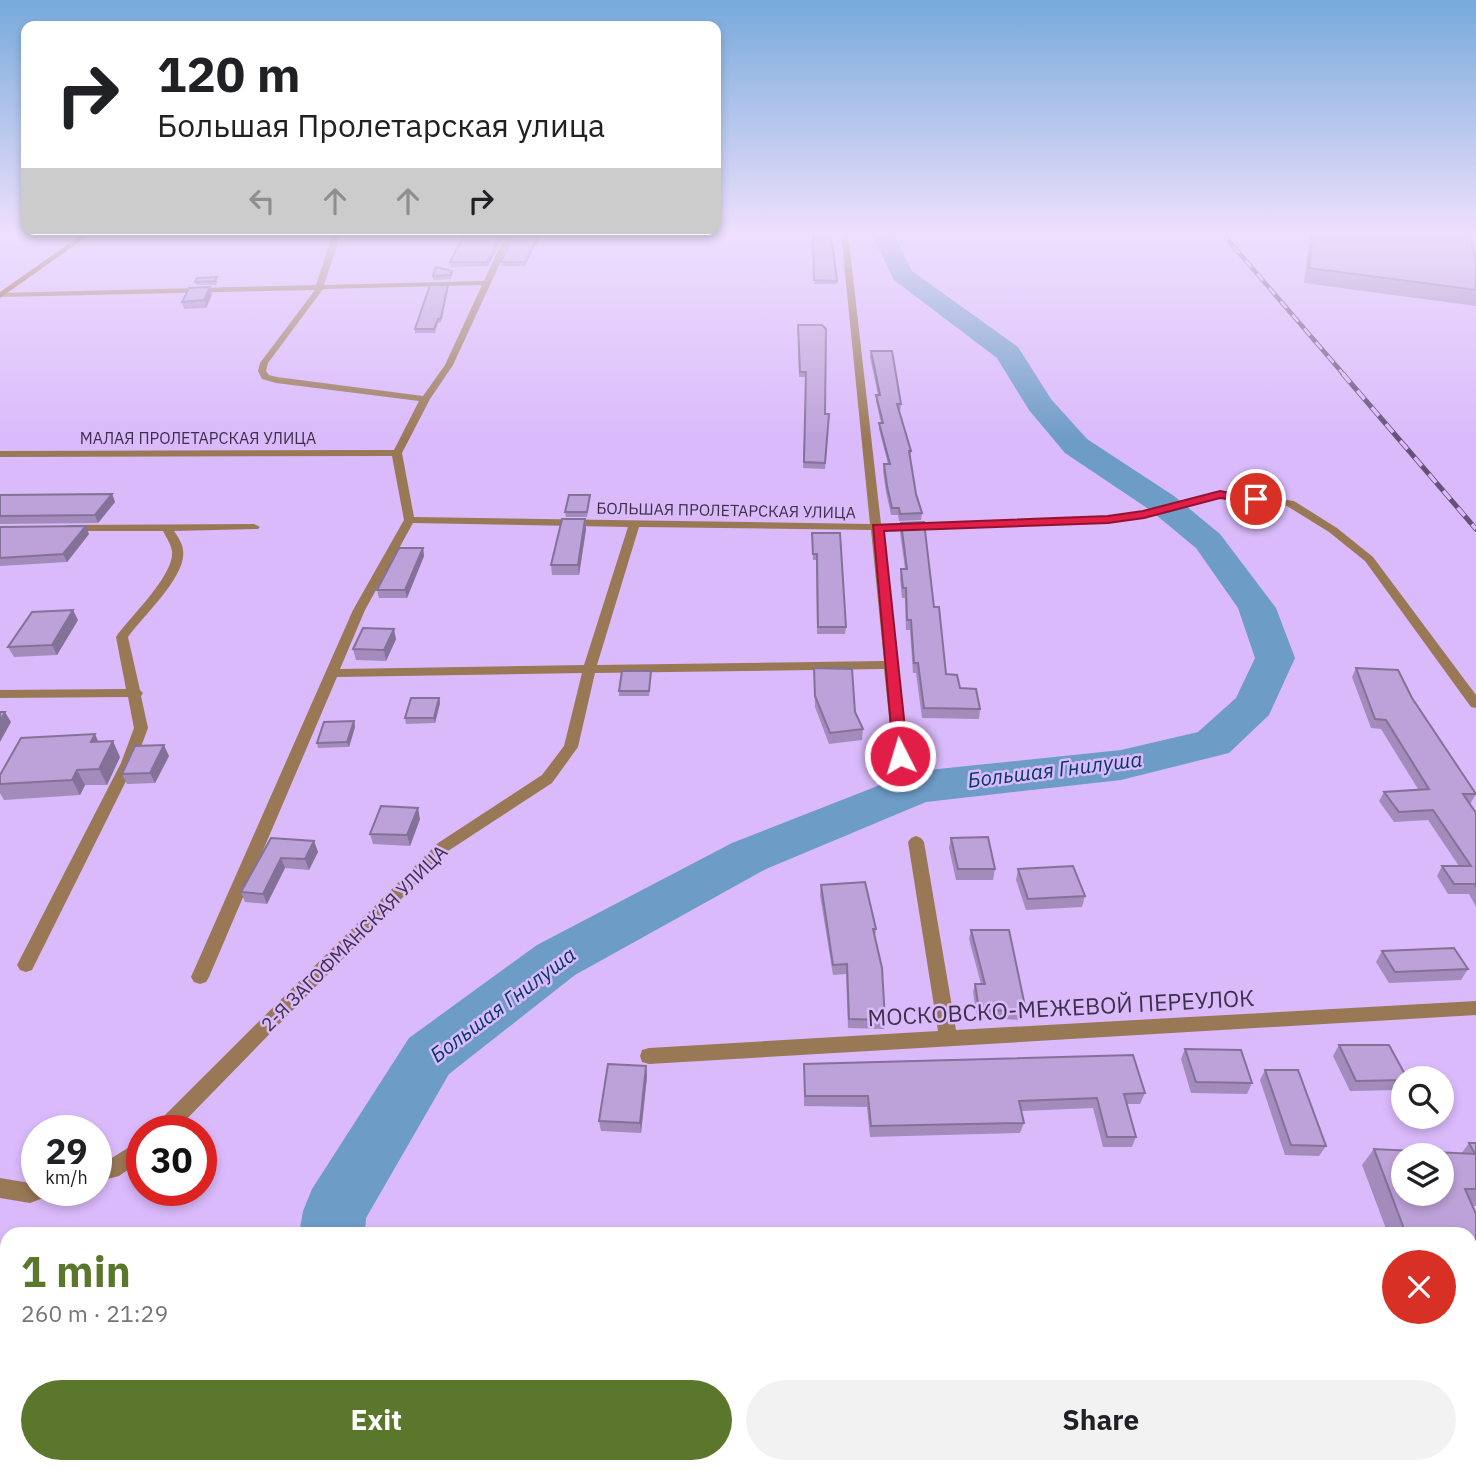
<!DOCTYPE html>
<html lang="en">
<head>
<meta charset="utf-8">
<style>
  body { margin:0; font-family:"IBM Plex Sans",sans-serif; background:#f2f2f2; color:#202124; height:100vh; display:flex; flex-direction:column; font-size:26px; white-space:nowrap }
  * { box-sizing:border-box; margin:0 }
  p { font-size:23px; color:#757577 }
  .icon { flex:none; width:38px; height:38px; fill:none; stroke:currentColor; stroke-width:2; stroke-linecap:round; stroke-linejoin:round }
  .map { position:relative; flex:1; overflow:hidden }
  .drawer { position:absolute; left:0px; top:1227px; width:1477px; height:247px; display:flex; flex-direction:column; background:#fff; border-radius:21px 21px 0 0; box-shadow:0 4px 10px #0003 }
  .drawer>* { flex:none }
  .hud { position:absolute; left:21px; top:21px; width:700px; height:214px; border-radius:14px; box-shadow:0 4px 10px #0003; background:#fff; color:#202124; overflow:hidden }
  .controls { position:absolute; left:1391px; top:1066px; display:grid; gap:14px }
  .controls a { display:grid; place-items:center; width:63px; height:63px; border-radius:50%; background:#fff; box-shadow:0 4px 10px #0003; font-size:35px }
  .speed { position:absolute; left:21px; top:1115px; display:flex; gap:14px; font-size:35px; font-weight:700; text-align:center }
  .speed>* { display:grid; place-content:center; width:91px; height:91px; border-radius:50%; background:#fff; box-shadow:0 4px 10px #0003; line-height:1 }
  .speed small { font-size:18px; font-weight:400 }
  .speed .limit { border:10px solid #d22; background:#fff; color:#111 }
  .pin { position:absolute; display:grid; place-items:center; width:60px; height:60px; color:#fff; margin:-30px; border:4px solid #fff; border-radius:50%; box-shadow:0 2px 7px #0007 }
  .me { position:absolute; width:77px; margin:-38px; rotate:355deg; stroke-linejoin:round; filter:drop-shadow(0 0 5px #0008) }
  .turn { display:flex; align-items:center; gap:24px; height:147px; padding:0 21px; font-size:32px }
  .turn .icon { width:91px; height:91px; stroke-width:2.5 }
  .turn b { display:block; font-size:49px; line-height:60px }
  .lanes { display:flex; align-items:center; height:66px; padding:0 21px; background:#0003; justify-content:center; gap:35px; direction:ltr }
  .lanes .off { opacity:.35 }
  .round { display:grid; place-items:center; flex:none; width:74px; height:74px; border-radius:37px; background:#f2f2f2 }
  .overview { display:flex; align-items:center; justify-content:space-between; height:119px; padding:0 21px }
  h1 { font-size:42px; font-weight:800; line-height:52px; color:#5b772b }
  .action { display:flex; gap:14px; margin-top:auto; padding:14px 21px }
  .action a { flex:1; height:80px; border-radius:42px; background:#5b772b; color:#fff; font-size:28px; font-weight:800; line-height:80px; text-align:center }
  .action a+a { background:#f2f2f2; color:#202124 }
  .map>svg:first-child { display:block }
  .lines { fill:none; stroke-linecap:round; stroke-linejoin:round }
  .river { fill:#6d9cc7; fill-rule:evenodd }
  .street { fill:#997855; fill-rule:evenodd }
  .secondary { fill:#7f4f11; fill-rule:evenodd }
  .rail-far1-casing { stroke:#645276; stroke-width:4.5 }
  .rail-casing { stroke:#645276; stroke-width:5 }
  .rail-far1 { stroke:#dabafb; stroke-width:2.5; stroke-dasharray:9; stroke-linecap:butt }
  .rail { stroke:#dabafb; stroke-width:3.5; stroke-dasharray:11; stroke-linecap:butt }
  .wall { fill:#a38bbb }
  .shaded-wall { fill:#847198 }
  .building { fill:#bda2d9; stroke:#847198; stroke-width:2; fill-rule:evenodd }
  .route { fill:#e11d48; stroke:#92132f; stroke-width:2 }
  .labels { text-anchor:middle; stroke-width:5; stroke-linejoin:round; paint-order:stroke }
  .far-street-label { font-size:16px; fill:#3d304a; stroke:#dabafb }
  .street-label { font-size:19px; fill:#3d304a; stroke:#dabafb }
  .water-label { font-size:21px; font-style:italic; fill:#013b64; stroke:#dabafb }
  .near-street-label { font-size:23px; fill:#3d304a; stroke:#dabafb }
</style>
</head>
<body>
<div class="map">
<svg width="1476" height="1473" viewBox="0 0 1476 1473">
  <rect width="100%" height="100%" fill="#dabafb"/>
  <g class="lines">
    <g class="river">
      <path d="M871,233H893L912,271L1018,347L1051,399L1087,439L1174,496L1220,534L1276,608L1295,658L1269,715L1229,753L1121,780L926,802L766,869L575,975L449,1074L366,1218L365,1234H299L303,1211L312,1189L409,1038L537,945L732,843L903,776L919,771L1121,750L1198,732L1236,698L1255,658L1238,608L1196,548L1150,510L1065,453L1029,410L997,358L894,280Z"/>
      <path d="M267,1466H343L344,1473H268Z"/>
    </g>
    <g class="street">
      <path d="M333,233H341L324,285L484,281L506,233H514L453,365L430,399L402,453L414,517L870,524L841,233H848L881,524L1108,517L1143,511L1220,491L1294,501L1337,528L1373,557L1476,695V708L1471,707L1365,561L1329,532L1287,506L1220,497L1144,517L1108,523L882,530L907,756L905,759H895L893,756L884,669L595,673L578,747L552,783L448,851L176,1130H153L156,1124L438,843L542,775L564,746L582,673L337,677L209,977L206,982L200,984L194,982L191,977L353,610L404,520L392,456L0,457V451L394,450L419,401L276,383L262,379L258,371L260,363L315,290L1,297L0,293L316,285ZM482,285L445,365L423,396L277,377L269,375L266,371L268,363L323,289ZM413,523L628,527L584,665L340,669L365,610ZM639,527L871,530L884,661L597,665Z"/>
      <path d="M254,524L260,527L258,529L174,531C178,537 183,544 183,551C187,576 142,617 128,637L140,690L143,693L141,696L148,728L135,763L32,970L26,972L20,970L17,965L121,763L134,728L128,697L0,698V690L126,689L116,637C130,617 175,575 172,551C171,544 166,537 163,531H68L62,528L68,525Z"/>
      <path d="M916,836L921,838L924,842L956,1030L1476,1001V1015L649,1064L642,1062L640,1056L642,1050L649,1048L938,1031L908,842L911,838Z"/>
      <path d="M142,1139V1160L119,1176L96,1182V1164L107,1161Z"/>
      <path d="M0,1178L30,1183L37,1181V1190H49L46,1197L30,1203L0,1198Z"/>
      <path d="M797,1466H821L822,1473H798Z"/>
    </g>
    <path class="secondary" d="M84,233H92L0,298V292Z"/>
    <g class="rail-far1-casing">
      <path id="rail-far1" d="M1222,233L1345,376"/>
    </g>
    <g class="rail-casing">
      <path id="rail" d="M1343,374L1476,529"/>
    </g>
    <use href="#rail-far1" class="rail-far1"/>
    <use href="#rail" class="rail"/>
  </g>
  <g class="wall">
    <path d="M465,233H505L488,266L451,267L450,262Z"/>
    <path d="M515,233H541L525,266H502L501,262Z"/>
    <path d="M790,233H831L837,284H814L812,234H791Z"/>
    <path d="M1310,233H1469L1476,260V306L1304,283Z"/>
    <path d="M452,275L451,279L433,280V276Z"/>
    <path d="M218,281L216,285H196L195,282Z"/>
    <path d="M448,285V288L441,322L438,323L435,333H415V329Z"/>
    <path d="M212,295L206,308L184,309L182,302Z"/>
    <path d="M798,325L825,414H829L825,469L803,468L806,377H799Z"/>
    <path d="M871,351L901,404L900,411H899L911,451L910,458L916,494L922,513L921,520L899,521L898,515H891L886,492L883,471L884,464H888L879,429V423H881L876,401V395H878L870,357Z"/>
    <path d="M112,494L115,502L98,523L0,524V495Z"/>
    <path d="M590,495L587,517H566L565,512Z"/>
    <path d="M585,519L586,529L579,575H552L551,565Z"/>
    <path d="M901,523L934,607L946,674L980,709L979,719L922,718L916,673H913L910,630H906L905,598H902L900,578L901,569H905L900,532Z"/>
    <path d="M0,527L89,534L67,562L0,566Z"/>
    <path d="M812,533L846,627L845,634H817L816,560H813Z"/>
    <path d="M423,548L424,556L407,598H379L377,590Z"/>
    <path d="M78,620L57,655L14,657L8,647Z"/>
    <path d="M396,639L386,661L356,660L353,649Z"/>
    <path d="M814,668L863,729L862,740L829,744L815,707Z"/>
    <path d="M1356,668L1412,698L1476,794L1470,804L1476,813V907L1469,894H1448L1437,876L1442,866H1459L1428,820L1394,822L1379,801L1384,792L1418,789L1381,729L1371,728L1352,677Z"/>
    <path d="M651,671L649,696H619V691Z"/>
    <path d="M439,698L440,703L435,723L406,724L405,718Z"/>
    <path d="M354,721L355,727L349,747L318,748L317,743Z"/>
    <path d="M98,742L120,757L107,785H85L80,795L4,800L0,793V775Z"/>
    <path d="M169,756L155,783L127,784L122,774Z"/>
    <path d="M420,819L410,846L373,844L370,834Z"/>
    <path d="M271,838L314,841L318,852L309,870L285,868L267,904L245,902L241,892Z"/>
    <path d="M951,838L995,869L993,880H956L949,848Z"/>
    <path d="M1018,869L1085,896L1082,907L1026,910L1016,880Z"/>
    <path d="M821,885L876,929L875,937L885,1020L884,1029L848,1028L846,974L833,975L820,895Z"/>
    <path d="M971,930L1026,1011L1023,1020L977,1018L973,992L975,984H981L969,939Z"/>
    <path d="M1382,951L1468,969L1461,980L1389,983L1376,962Z"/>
    <path d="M1339,1045L1404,1078V1086L1400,1090L1350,1091L1333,1056Z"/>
    <path d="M1185,1049L1252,1083L1247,1094L1191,1093L1181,1059Z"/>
    <path d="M804,1064L1145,1093L1140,1104H1127L1136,1137L1132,1147H1103L1093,1108L1021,1111L1024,1123L1020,1133L870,1137L867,1107L804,1106Z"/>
    <path d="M646,1066L647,1076L641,1133L601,1131L599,1121Z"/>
    <path d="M1265,1070L1326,1146L1319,1156L1285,1155L1260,1080Z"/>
    <path d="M1469,1143H1476V1206H1472L1476,1214V1378H1470V1234H1388L1362,1165L1374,1149L1461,1154Z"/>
    <path d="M1340,1466H1470L1476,1473H1342Z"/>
  </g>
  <g class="shaded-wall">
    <path d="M502,233H505L488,266L487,262Z"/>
    <path d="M539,233H541L525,266V262Z"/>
    <path d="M210,287L212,295L206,308L204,300Z"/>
    <path d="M112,494L115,502L98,523L95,515Z"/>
    <path d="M585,519L586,529L579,575L578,565Z"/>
    <path d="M86,526L89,534L67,562L63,554Z"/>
    <path d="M423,548L424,556L407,598L405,590Z"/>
    <path d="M73,610L78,620L57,655L52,645Z"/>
    <path d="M394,629L396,639L386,661L384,650Z"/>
    <path d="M439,698L440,703L435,723L434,718Z"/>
    <path d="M5,712L11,722L0,742V721Z"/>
    <path d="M354,721L355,727L349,747L347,742Z"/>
    <path d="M95,734L102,750L91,742Z"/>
    <path d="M113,741L120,757L107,785L99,769Z"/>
    <path d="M164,745L169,756L155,783L150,773Z"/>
    <path d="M77,770L85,785L80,795L72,780Z"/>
    <path d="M418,808L420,819L410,846L407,835Z"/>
    <path d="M314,841L318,852L309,870L305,859Z"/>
    <path d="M281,858L285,868L267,904L263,894Z"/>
    <path d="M646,1066L647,1076L641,1133L640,1123Z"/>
    <path d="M7,1411V1441L1,1454L0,1453V1427Z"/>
  </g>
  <g class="building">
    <path d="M465,233H502L487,262H450Z"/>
    <path d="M515,233H539L525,262H501Z"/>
    <path d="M813,233H831L837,281L814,280Z"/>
    <path d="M1313,233H1469L1476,260V290L1309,268Z"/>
    <path d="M436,267L452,271L451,275L433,276Z"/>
    <path d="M217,277L215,281L195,282L197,278Z"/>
    <path d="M430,285H448L441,318L438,319L434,329H415Z"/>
    <path d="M210,287L204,300L182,302L189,288Z"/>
    <path d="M798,325H822L826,329L825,414H829L825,463L804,462L806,372H800Z"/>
    <path d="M871,351H892L901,404H897L911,451H909L916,494L922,513L900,514L899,508H892L887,486L884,464H890L879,423H883L876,395H880Z"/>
    <path d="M112,494L95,515L0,516V495Z"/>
    <path d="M569,495H590L587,512H565Z"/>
    <path d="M562,519H585L578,565H551Z"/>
    <path d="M924,522L934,607H939L946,674L957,675L960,688L976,689L980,709L924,708L918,663H914L911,620H907L906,588H903L901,569H907L901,523Z"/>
    <path d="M86,526L63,554L0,558V527Z"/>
    <path d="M812,533H840L846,627H818L817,554H813Z"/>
    <path d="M399,548H423L405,590H377Z"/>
    <path d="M73,610L52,645L8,647L32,612Z"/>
    <path d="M363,628L394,629L384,650L353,649Z"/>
    <path d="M814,668L852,669L855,712L863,729L830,733L815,696Z"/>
    <path d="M1356,668L1398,670L1412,698L1476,794H1463L1476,813V887L1475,884H1454L1442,866H1471L1433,810L1399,812L1384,792L1429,789L1386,720L1375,719Z"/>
    <path d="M622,671H651L649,691H619Z"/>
    <path d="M411,698H439L434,718H405Z"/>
    <path d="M0,712H5L0,721Z"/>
    <path d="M354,721L347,742L317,743L324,722Z"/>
    <path d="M95,734L91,742L113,741L99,769L77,770L72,780L0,784V775L21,738Z"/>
    <path d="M164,745L150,773L122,774L135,746Z"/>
    <path d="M381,806L418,808L407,835L370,834Z"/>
    <path d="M988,837L995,869H958L951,838Z"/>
    <path d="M271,838L314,841L305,859L281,858L263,894L241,892Z"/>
    <path d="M1073,866L1085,896L1028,899L1018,869Z"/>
    <path d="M865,882L876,929H873L882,968L885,1020L849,1019L847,964L833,965L821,885Z"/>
    <path d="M971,930H1009L1026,1011L979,1010L975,984H985Z"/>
    <path d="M1454,948L1468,969L1395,972L1382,951Z"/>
    <path d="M1339,1045H1389L1407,1078H1404V1080L1356,1081Z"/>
    <path d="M1185,1049L1241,1050L1252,1083L1196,1082Z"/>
    <path d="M1133,1055L1145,1093L1124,1094L1136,1137H1107L1097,1098L1019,1101L1024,1123L871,1126L868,1096H805L804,1064Z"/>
    <path d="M608,1064L646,1066L640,1123L599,1121Z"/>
    <path d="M1265,1070H1298L1326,1146L1291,1145Z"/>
    <path d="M1469,1143H1476V1189H1465L1476,1214V1363L1470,1362V1234H1406L1374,1149L1475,1154ZM1404,1155H1442V1194H1404Z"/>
    <path d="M0,1300H4L1,1305H7V1411L0,1427Z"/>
    <path d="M1470,1401H1476V1473H1364L1362,1466H1470Z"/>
    <rect x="699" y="1466" width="73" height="7"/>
  </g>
  <linearGradient id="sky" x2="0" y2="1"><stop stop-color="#77aadb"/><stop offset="0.53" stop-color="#eee0fd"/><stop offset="1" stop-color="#eee0fd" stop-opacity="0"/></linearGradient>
  <rect width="1476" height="439" fill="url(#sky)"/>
  <path class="route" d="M1220,491L1262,499L1256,503L1220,498L1144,518L1108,523L884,531L908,756L900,762L894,760L873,525L1108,516L1143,511Z"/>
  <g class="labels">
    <g class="far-street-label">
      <text x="198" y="444">МАЛАЯ ПРОЛЕТАРСКАЯ УЛИЦА</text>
      <text transform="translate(726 510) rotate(1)" y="6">БОЛЬШАЯ ПРОЛЕТАРСКАЯ УЛИЦА</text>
    </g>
    <g class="street-label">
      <text transform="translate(354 938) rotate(-45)" y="7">2-Я ЗАГОФМАНСКАЯ УЛИЦА</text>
    </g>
    <g class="water-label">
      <text transform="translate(1055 770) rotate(-7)" y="7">Большая Гнилуша</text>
      <text transform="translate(503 1005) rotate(-37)" y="7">Большая Гнилуша</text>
    </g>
    <g class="near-street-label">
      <text transform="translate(1061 1008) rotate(-3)" y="8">МОСКОВСКО-МЕЖЕВОЙ ПЕРЕУЛОК</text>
    </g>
  </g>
</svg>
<div class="controls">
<a><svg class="icon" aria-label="search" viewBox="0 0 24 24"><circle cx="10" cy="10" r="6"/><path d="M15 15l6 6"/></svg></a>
<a><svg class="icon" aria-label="layers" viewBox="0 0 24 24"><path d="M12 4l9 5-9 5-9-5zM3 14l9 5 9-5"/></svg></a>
</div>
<div class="speed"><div>29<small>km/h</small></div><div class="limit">30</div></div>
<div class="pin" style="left:1256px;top:499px;background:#d93025"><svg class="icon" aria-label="arrive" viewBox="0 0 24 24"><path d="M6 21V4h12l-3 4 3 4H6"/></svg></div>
<svg class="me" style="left:900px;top:756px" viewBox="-20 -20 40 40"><circle r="17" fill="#e11d48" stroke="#fff" stroke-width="3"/><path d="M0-11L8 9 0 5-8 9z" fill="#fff"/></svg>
<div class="hud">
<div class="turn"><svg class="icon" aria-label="right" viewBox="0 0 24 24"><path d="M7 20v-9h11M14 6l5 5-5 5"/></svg><div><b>120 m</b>Большая Пролетарская улица</div></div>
<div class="lanes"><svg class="icon off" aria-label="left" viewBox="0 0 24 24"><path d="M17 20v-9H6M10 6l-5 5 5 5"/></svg><svg class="icon off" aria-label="ahead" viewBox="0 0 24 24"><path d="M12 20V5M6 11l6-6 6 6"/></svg><svg class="icon off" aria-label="ahead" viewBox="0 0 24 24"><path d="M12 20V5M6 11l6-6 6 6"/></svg><svg class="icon" aria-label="right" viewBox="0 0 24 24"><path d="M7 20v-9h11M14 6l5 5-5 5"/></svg></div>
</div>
<section class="drawer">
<div class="overview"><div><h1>1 min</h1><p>260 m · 21:29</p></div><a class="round" style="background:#d93025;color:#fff"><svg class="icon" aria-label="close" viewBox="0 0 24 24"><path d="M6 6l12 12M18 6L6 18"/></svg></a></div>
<div class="action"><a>Exit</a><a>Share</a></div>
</section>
</div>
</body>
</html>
